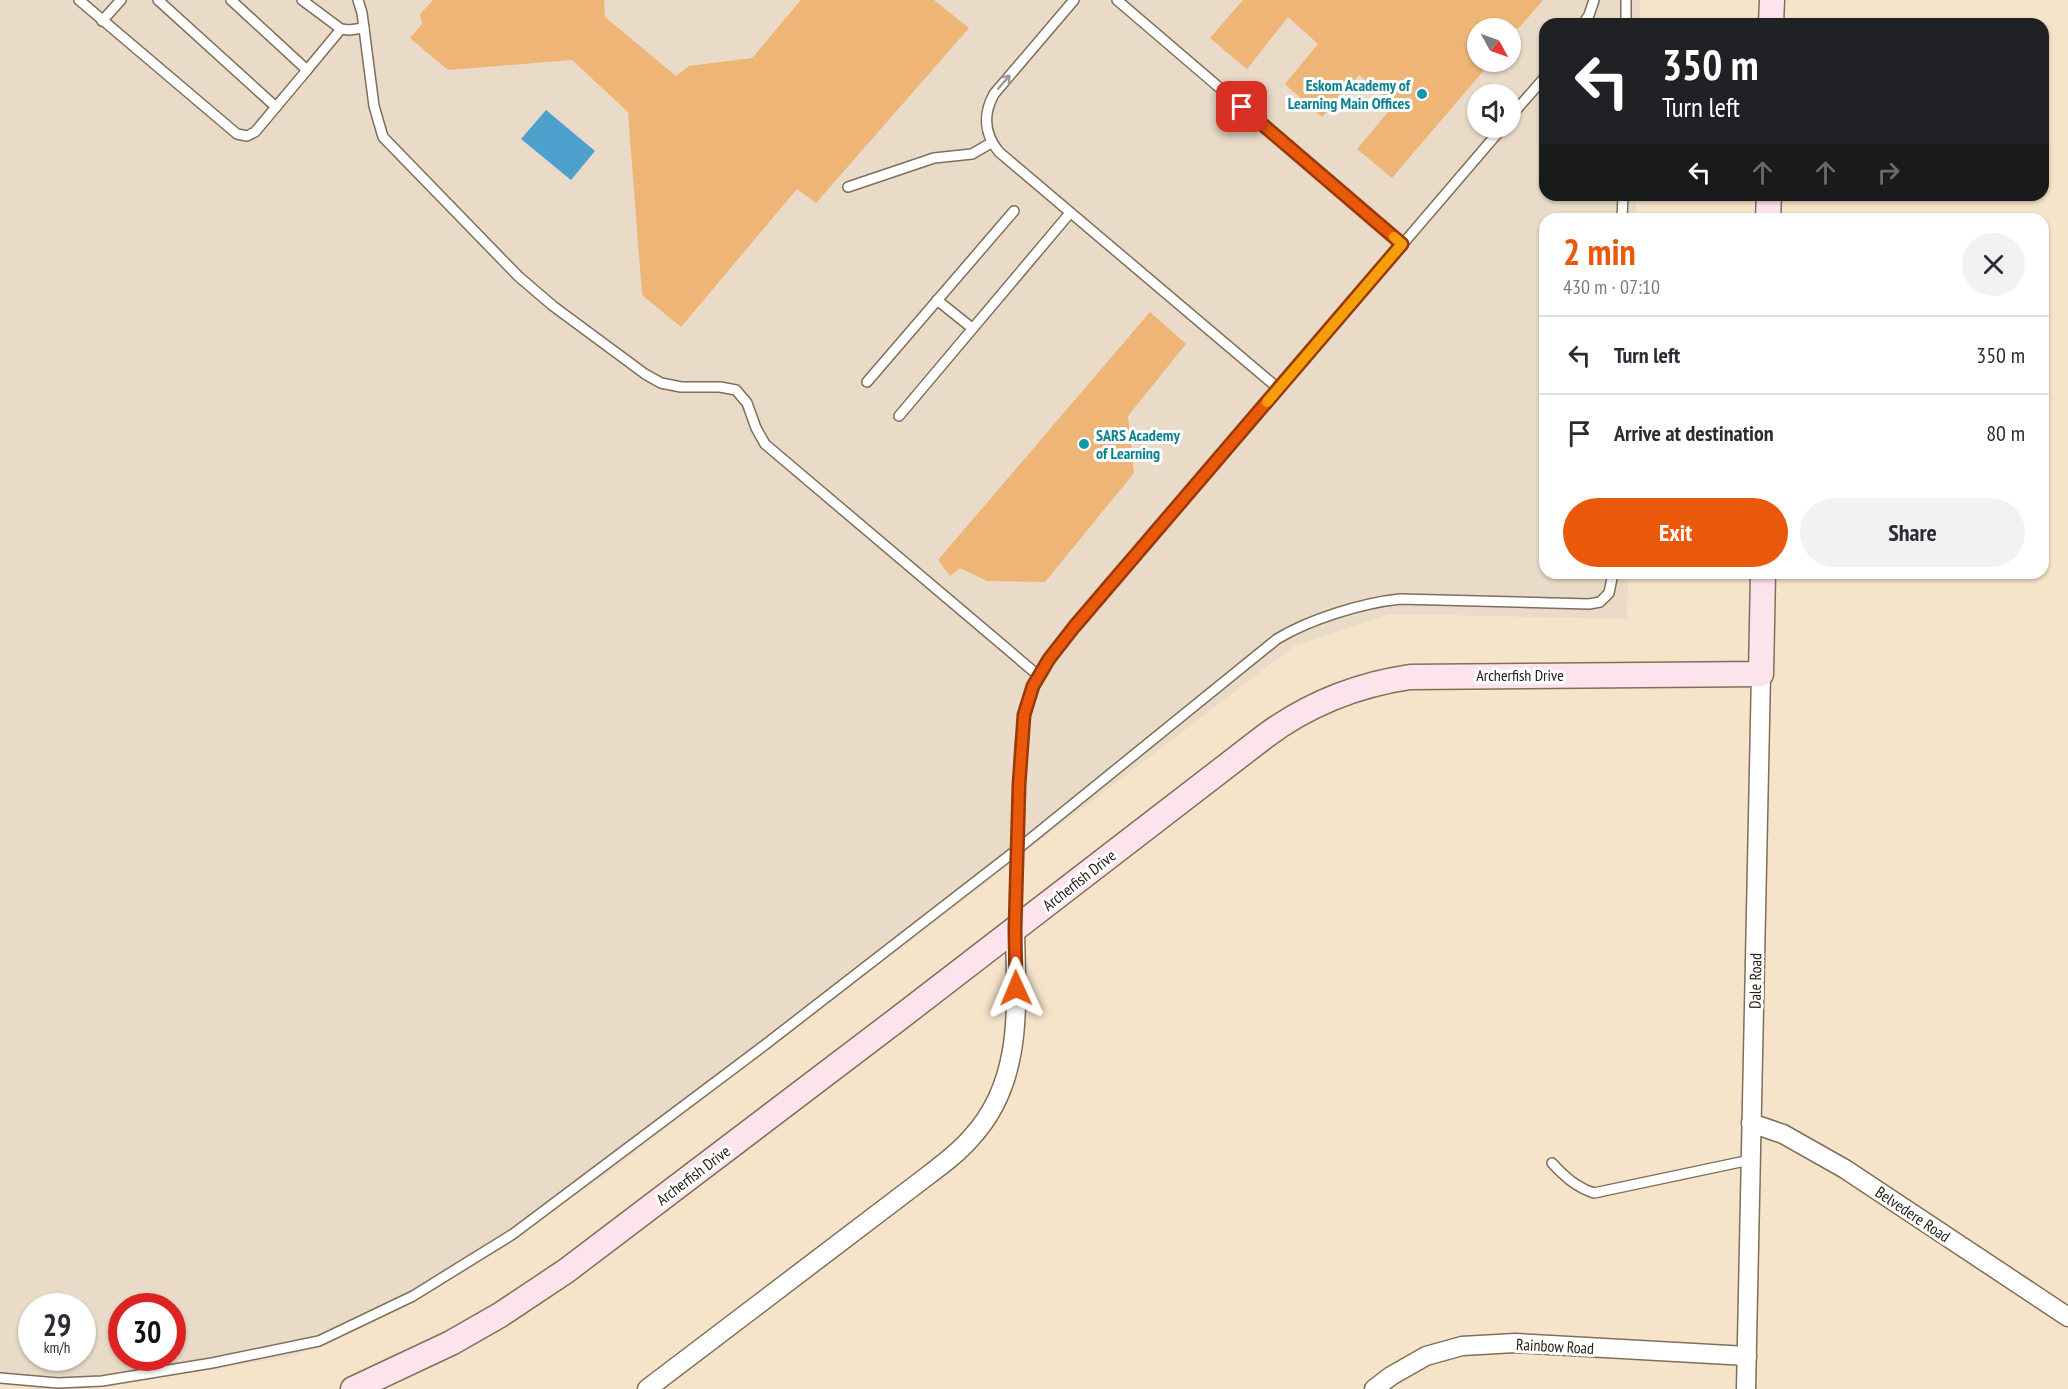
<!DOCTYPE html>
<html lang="en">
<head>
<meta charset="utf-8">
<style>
  body { margin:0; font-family:"PT Sans Narrow",sans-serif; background:#f2f2f3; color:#2b2b33; height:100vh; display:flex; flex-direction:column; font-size:22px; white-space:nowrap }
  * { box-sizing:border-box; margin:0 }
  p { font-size:20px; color:#7c7c81 }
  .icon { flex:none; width:33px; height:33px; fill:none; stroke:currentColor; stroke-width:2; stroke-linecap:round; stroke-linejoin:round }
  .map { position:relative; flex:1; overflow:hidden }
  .details { position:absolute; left:1539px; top:213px; width:510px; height:366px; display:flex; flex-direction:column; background:#fff; border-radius:18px; box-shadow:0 2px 4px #0004 }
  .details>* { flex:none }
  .hud { position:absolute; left:1539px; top:18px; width:510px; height:183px; border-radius:18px; box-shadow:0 2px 4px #0004; background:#202124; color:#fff; overflow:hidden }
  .needle { width:39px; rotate:130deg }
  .controls { position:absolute; left:1467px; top:18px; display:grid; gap:12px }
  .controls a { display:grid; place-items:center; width:54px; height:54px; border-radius:50%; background:#fff; box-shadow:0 2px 4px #0004; font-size:30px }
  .speed { position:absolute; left:18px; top:1293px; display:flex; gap:12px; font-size:30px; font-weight:700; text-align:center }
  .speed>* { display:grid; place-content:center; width:78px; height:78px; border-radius:50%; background:#fff; box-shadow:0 2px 4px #0004; line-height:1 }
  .speed small { font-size:15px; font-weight:400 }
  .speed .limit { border:9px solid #d22; background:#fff; color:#111 }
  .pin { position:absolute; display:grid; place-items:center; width:51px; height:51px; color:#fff; margin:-26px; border-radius:12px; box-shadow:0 3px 9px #0006 }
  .me { position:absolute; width:66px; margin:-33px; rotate:359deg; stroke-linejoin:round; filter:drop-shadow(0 0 4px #0008) }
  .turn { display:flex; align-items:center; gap:21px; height:126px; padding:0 24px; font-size:27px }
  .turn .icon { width:78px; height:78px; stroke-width:2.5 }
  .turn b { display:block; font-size:42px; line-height:51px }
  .lanes { display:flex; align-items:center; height:57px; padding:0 24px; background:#0003; justify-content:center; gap:30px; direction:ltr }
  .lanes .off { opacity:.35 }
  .round { display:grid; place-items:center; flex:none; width:63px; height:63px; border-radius:32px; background:#f2f2f3 }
  .overview { display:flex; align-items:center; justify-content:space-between; height:102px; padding:0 24px }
  h1 { font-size:36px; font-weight:700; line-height:45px; color:#ea580c }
  .action { display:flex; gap:12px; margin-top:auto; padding:12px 24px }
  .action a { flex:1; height:69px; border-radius:36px; background:#ea580c; color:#fff; font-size:24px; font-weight:700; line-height:69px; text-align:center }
  .action a+a { background:#f2f2f3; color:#2b2b33 }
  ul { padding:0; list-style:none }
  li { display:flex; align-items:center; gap:18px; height:78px; padding:0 24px; border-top:2px solid #e1e1e2 }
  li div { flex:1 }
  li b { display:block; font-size:22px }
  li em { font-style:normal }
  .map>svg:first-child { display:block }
  .commercial { fill:#e9dbc8; fill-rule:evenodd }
  .water { fill:#4fa1cd }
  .building { fill:#eeb577 }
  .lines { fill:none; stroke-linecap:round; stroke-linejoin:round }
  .lane-casing { stroke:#7f6f58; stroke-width:12 }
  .street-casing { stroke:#7f6f58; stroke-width:21 }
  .secondary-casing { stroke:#7f6f58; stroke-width:27 }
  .lane { stroke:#fff; stroke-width:9 }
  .street { stroke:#fff; stroke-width:18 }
  .secondary { stroke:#fde4ec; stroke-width:24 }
  .oneway { stroke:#9e9b97 }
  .route-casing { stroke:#983908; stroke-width:15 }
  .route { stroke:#ea580c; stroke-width:10 }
  .slow { stroke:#f59e0b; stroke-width:10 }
  .culture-dot { fill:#0f9aa8; stroke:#fff; stroke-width:2 }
  .labels { text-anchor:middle; stroke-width:6; stroke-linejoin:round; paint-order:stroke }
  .culture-label { font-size:16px; font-weight:bold; fill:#0d838f; stroke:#fff; text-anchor:end }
  .street-label { font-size:16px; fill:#272117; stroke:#fff }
</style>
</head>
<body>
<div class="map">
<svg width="2068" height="1389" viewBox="0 0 2068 1389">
  <rect width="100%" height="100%" fill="#f6e4ca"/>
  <path class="commercial" d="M0,0H1640V24H1545V195H1636V219H1545V573H1628L1627,619L1390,614L1296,645L1038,842L1032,843L1014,858L1011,864L599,1180L420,1297L300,1353L283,1358L82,1389H44L0,1384ZM1478,28H1510V62H1478ZM1478,94H1510V128H1478ZM32,1306H82V1358H32ZM122,1306H172V1358H122Z"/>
  <path class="water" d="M546,110L595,151L571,180L521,139Z"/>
  <g class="building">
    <path d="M433,0H604L605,17L676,76L689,66L752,58L801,0H934L969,28L816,203L797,189L681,327L642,295L628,112L572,60L448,70L410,38L422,24L420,14Z"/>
    <path d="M1243,0H1543L1519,28H1478V62H1491L1392,178L1357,149L1394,105L1359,75L1322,117L1285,84L1318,44L1288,17L1247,69L1210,38Z"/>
    <path d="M1150,312L1186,344L1128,416L1134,473L1045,582L987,581L960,568L950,576L938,560Z"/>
  </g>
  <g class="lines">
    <g class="lane-casing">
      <g id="lane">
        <path d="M79,0L237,134L247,136L255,132L307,70L231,0"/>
        <path d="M158,0L276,107"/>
        <path d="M302,0L341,29L349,30L364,28"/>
        <path d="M358,0L362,13L374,106L383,137L518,276L553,306L645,374L661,383L681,387H720L736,390L747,403L756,428L765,444L1039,676"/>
        <path d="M1074,0L994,94C983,114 984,134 999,152L1279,389"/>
        <path d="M1117,0L1402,244"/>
        <path d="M102,21L121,0"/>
        <path d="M1583,24L1589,15L1594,0"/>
        <path d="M1626,24V0"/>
        <path d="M307,70L341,29"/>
        <path d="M1510,117L1545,77"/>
        <path d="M848,187L934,158L972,154L991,143"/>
        <path d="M1622,219L1623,195"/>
        <path d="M937,300L972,328"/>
        <path d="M867,382L1014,211"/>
        <path d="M899,416L1070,213"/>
        <path d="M1016,923L1020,749L1024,715L1033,685L1049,659L1075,627L1502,128"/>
        <path d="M1552,1163C1565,1177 1576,1187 1594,1193L1750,1160"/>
        <path d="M0,1378L58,1383L102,1381L212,1363L319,1341L413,1296L513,1234L766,1044L1019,848L1277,639C1310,619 1362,603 1400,599L1589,604L1600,602L1609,593L1613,573"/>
      </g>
    </g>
    <g class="street-casing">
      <g id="street">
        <path d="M1751,1123L1783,1134L1845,1169L2068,1317"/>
        <path d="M647,1389L926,1177C942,1165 958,1153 971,1138C1025,1080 1016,1002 1015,929"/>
        <path d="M1374,1389L1391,1376L1426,1356L1462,1346L1515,1343L1747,1356"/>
        <path d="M1746,1389L1761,674"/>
      </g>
    </g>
    <g class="secondary-casing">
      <g id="secondary">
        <path d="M1771,24L1772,0"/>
        <path d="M1768,219L1769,195"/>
        <path d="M353,1389L451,1343L500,1315L566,1271L898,1019L1264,737C1308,704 1356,685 1410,677L1761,674L1763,573"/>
      </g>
    </g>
    <use href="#lane" class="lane"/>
    <use href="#street" class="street"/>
    <use href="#secondary" class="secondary"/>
  </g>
  <defs><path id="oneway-shaft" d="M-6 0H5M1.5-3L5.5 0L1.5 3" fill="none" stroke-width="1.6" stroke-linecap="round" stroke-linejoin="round" transform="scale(1.5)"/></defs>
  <use class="oneway" href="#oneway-shaft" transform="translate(1004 82) rotate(-49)"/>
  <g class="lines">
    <g class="route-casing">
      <path id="route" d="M1016,988L1015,929L1019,785L1024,715L1033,686L1049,659L1074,627L1402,244L1242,107"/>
    </g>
    <use href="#route" class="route"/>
    <path class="slow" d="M1267,402L1402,244L1394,237"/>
  </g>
  <g class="culture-dot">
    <circle cx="1422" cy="94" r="6"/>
    <circle cx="1084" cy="444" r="6"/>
  </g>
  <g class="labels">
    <g class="culture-label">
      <text x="1410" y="91">Eskom Academy of<tspan x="1410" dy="18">Learning Main Offices</tspan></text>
      <text x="1096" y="441" text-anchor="start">SARS Academy<tspan x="1096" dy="18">of Learning</tspan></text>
    </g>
    <g class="street-label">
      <text x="1520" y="681">Archerfish Drive</text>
      <text transform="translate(1079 880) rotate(-38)" y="6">Archerfish Drive</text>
      <text transform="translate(1755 981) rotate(-89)" y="6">Dale Road</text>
      <text transform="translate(693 1175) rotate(-37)" y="6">Archerfish Drive</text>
      <text transform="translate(1913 1214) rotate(34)" y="6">Belvedere Road</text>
      <text transform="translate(1555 1346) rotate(3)" y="6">Rainbow Road</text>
    </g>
  </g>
</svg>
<div class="controls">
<a><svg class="needle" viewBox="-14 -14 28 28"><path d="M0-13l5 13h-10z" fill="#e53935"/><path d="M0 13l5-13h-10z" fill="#7c7c81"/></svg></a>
<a><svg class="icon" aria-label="sound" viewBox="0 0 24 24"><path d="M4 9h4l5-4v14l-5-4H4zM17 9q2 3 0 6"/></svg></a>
</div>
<div class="speed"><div>29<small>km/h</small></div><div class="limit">30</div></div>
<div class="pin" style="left:1242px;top:107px;background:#d93025"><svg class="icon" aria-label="arrive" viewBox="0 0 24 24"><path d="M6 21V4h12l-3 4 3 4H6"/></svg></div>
<svg class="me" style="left:1016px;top:988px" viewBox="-20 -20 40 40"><path d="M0-17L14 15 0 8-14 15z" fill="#ea580c" stroke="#fff" stroke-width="4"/></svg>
<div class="hud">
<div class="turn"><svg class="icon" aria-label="left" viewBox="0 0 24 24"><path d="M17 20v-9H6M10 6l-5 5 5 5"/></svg><div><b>350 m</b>Turn left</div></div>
<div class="lanes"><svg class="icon" aria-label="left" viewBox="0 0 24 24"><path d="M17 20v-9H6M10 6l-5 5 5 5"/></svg><svg class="icon off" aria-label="ahead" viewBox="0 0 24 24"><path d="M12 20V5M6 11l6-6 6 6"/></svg><svg class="icon off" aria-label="ahead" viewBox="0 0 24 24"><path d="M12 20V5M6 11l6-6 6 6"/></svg><svg class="icon off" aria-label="right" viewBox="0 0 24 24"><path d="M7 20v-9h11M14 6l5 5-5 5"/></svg></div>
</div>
<section class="details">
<div class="overview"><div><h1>2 min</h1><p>430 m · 07:10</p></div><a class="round"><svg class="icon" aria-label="close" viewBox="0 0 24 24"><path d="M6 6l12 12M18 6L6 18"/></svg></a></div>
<ul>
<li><svg class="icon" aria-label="left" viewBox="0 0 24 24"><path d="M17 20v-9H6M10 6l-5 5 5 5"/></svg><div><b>Turn left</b></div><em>350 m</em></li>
<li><svg class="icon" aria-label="arrive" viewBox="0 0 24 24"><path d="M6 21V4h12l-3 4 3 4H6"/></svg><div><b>Arrive at destination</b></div><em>80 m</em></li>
</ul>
<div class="action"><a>Exit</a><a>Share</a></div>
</section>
</div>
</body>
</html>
